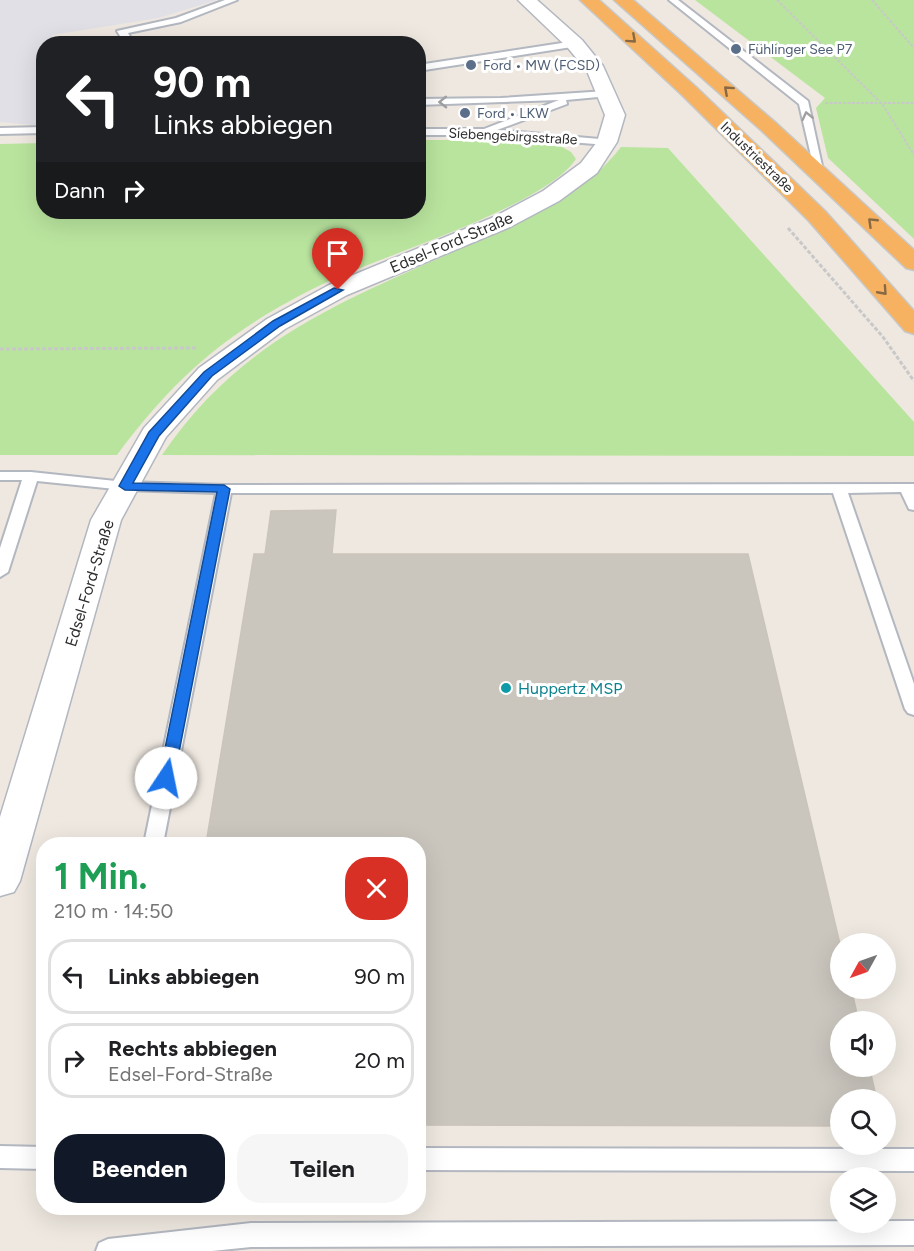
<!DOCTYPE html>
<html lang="de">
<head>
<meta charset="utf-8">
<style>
  body { margin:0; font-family:Figtree,sans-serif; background:#f6f6f6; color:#202124; height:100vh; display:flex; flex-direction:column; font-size:22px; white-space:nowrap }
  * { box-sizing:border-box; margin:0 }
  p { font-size:20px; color:#757577 }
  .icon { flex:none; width:33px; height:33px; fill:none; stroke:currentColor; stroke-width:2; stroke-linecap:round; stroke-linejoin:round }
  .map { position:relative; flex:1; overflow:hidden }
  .panel { position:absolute; left:36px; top:837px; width:390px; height:378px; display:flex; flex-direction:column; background:#fff; border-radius:24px; box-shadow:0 6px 24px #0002 }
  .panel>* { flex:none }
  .guide { position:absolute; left:36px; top:36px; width:390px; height:183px; border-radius:24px; box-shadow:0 6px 24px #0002; background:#202124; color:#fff; overflow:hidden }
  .needle { width:39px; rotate:230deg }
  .controls { position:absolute; left:830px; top:933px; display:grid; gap:12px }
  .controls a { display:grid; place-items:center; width:66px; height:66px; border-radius:50%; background:#fff; box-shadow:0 6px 24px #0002; font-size:30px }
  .pin { position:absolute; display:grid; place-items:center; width:51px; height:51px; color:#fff; margin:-62px -26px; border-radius:50% 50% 50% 0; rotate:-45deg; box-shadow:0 0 6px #0007 }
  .pin .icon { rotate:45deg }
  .me { position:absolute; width:66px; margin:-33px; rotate:11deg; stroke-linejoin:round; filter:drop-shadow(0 0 4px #0008) }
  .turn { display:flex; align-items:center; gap:21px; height:126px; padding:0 18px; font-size:27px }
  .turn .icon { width:78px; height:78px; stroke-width:2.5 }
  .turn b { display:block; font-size:42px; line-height:51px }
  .then { display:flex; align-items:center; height:57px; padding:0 18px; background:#0003; gap:12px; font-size:22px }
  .round { display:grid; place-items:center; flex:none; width:63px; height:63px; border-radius:24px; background:#f6f6f6 }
  .summary { display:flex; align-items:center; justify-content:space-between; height:102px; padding:0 18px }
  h1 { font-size:36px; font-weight:700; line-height:45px; color:#1e9e55 }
  .cta { display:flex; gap:12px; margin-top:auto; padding:12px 18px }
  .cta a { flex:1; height:69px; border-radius:24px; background:#111827; color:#fff; font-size:24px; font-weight:700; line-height:69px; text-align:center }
  .cta a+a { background:#f6f6f6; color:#202124 }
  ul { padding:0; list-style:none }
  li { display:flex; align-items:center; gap:18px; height:75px; margin:0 12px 9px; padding:0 6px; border:3px solid #e0e0e0; border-radius:24px }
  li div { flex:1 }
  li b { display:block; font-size:22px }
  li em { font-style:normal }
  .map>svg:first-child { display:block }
  .industrial { fill:#e2e0e7 }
  .green { fill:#b9e49e }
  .building { fill:#cac6be; stroke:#cac4ba; stroke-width:1.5 }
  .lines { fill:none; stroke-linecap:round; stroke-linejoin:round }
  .service-casing { stroke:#b3b7c0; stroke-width:4 }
  .tertiary-casing { stroke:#b3b7c0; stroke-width:3 }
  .trunk-casing { stroke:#c8c8c8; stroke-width:3 }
  .path-far1 { stroke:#c8c8c8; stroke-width:2; stroke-dasharray:3 1.5; stroke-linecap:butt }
  .path { stroke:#c8c8c8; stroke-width:3; stroke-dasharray:4 2; stroke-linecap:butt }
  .service { fill:#fff; fill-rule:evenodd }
  .tertiary { fill:#fff; fill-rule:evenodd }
  .trunk { fill:#f6b260; fill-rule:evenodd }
  .oneway { stroke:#876944 }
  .oneway2 { stroke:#a0a0a0 }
  .route { fill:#1a73e8; stroke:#114b97; stroke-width:1.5 }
  .service-dot { fill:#5c6f8a; stroke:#fff; stroke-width:2 }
  .culture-dot { fill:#0f9aa8; stroke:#fff; stroke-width:2 }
  .labels { text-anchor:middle; stroke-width:6; stroke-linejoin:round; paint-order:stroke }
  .far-service-label { font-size:14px; fill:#4e5e75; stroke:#fff; text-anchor:start }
  .far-street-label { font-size:14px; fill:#2d2d2d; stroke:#fff }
  .street-label { font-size:16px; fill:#2d2d2d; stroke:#fff }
  .culture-label { font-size:16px; fill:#0d838f; stroke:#fff; text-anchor:start }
</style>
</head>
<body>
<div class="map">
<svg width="914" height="1251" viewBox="0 0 914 1251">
  <rect width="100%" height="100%" fill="#eee8e0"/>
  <path class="industrial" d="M0,0H217L159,18L52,35L56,43L44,44L43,126L0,122Z"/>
  <g class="green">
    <path d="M695,0H914V239L828,158L816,108L825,98Z"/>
    <path d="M419,140H550L571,152L576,159C545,206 385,255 329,281C235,326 179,371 117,455H0V144L43,143L44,212H418Z"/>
    <path d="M621,147L668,148L914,422V456L162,455C237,344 335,304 453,252C516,224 577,203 621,147Z"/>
  </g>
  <path class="building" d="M336,510L332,554H748L840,944V988H851L859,1022H840V1066H869L877,1100H840V1126L418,1125V844H206L254,554H265L271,511Z"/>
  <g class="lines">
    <g class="service-casing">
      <g id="service">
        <path d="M225,0H237L181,22L128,33L134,44H125L117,31L176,18Z"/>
        <path d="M669,0H678L808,101L824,175L815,173L799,104Z"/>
        <path d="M575,41L578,42V46L418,71V65Z"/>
        <path d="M606,91L609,92V96L566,100L567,104L497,130L611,140L612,142L607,145L482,135H418V129H484L559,100L418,105V99L501,98Z"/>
        <path d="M44,127V133L0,134V128Z"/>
        <path d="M0,472H31L125,482L224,485L914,484V510L909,509L901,492L848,493L914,684V715L908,713L905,709L833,493H231L163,844H144L216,493L125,490L37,481L8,572L0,577V548L22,480H0Z"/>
        <path d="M0,1146L44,1147V1169L0,1168Z"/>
        <path d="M418,1148L914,1149V1171L418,1170Z"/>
        <path d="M914,1221V1245L251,1247L212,1251H96L99,1243L108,1239L251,1223Z"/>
      </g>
    </g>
    <g class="tertiary-casing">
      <path id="tertiary" d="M518,0H537L582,40L603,66L625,115L617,142L597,173L559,201L510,227L347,295L285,329L217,380L166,437L121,520L20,881L14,892L0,896V817L91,520L144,428L199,368L267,319L329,285L494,217L543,191L581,163L597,142L605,115L587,71L568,48Z"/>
    </g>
    <g class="trunk-casing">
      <g id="trunk">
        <path d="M580,0H599L696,87L825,211L914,311V334L905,331L809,221L682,95Z"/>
        <path d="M614,0H633L776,123L914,250V270L906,268L762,131Z"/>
      </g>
    </g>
    <g class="path-far1">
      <path d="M777,0L883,105L914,155"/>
      <path d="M872,0L914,48"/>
      <path d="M825,103H914"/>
    </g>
    <g class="path">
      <path d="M788,228L883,337L914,381"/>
      <path d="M0,349L197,348"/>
    </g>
    <use href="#service" class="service"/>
    <use href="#tertiary" class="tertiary"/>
    <use href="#trunk" class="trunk"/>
  </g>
  <defs><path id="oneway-chevron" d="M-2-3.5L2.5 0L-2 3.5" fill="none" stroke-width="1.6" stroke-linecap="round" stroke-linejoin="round" transform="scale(1.5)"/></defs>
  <g class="oneway">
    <use href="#oneway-chevron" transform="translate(632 39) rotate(42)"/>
    <use href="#oneway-chevron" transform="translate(728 90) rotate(-138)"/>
    <use href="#oneway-chevron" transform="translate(872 222) rotate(-136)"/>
    <use href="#oneway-chevron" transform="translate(883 291) rotate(48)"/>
  </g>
  <g class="oneway2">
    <use href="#oneway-chevron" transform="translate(443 102) rotate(179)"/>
    <use href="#oneway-chevron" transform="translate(807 116) rotate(-103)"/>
  </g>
  <path class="route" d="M334,288L343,290L280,326L212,376L159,436L133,483L224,485L230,489L174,778L172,782H161L159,778L217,492L125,490L119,486L149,432L204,372L273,321Z"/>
  <g class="service-dot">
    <circle cx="736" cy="49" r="6"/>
    <circle cx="471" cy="65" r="6"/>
    <circle cx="465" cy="113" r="6"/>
  </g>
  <circle class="culture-dot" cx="506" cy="688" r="6"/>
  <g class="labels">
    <g class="far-service-label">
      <text x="748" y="54">Fühlinger See P7</text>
      <text x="483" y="70">Ford • MW (FCSD)</text>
      <text x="477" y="118">Ford • LKW</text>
    </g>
    <g class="far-street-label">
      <text transform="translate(513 136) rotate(3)" y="5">Siebengebirgsstraße</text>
      <text transform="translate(757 157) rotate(44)" y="5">Industriestraße</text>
    </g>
    <g class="street-label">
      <text transform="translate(451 242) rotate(-23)" y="6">Edsel-Ford-Straße</text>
      <text transform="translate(89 583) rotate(-73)" y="6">Edsel-Ford-Straße</text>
    </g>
    <g class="culture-label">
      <text x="518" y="694">Huppertz MSP</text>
    </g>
  </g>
</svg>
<div class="controls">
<a><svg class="needle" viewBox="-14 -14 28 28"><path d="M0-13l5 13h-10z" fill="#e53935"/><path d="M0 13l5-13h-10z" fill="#757577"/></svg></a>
<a><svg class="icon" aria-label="sound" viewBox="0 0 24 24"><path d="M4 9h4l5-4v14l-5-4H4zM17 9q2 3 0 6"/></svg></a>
<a><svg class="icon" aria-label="search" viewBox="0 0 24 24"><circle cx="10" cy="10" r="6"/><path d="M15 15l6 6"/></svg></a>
<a><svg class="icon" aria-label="layers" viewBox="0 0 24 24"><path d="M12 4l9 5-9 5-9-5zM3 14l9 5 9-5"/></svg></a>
</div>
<div class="pin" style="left:338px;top:290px;background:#d93025"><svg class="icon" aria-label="arrive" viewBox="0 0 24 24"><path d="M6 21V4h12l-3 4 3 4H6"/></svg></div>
<svg class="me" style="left:166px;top:778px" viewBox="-20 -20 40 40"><circle r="19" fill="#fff"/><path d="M0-13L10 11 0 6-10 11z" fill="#1a73e8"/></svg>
<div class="guide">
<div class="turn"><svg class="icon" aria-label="left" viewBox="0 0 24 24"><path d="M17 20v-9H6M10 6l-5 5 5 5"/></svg><div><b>90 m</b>Links abbiegen</div></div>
<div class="then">Dann<svg class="icon" aria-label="right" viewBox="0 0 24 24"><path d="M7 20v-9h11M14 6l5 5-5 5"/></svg></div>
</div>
<section class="panel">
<div class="summary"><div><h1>1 Min.</h1><p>210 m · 14:50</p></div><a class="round" style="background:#d93025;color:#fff"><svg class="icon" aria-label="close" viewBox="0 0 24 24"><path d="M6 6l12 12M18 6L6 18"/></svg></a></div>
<ul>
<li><svg class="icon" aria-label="left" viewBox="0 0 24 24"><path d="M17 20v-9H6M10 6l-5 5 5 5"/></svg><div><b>Links abbiegen</b></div><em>90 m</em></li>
<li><svg class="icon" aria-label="right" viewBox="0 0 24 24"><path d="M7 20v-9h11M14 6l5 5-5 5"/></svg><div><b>Rechts abbiegen</b><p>Edsel-Ford-Straße</p></div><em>20 m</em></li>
</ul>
<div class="cta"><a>Beenden</a><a>Teilen</a></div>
</section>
</div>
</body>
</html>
